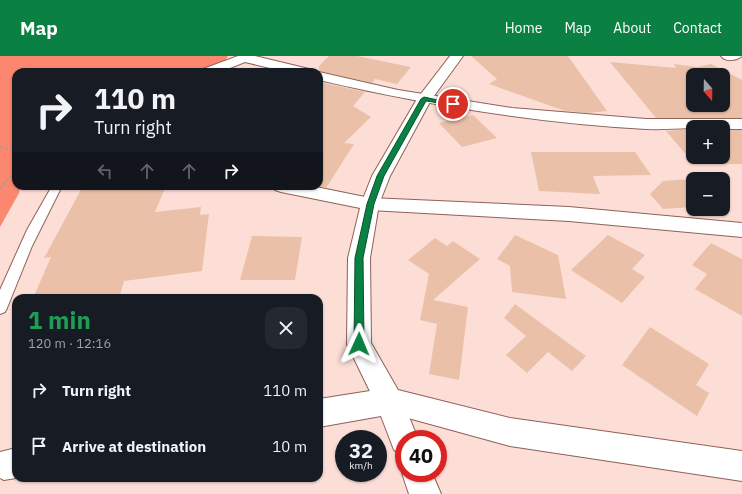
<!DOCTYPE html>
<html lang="en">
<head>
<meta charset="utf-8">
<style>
  body { margin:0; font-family:"IBM Plex Sans",sans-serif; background:#242831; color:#f1f3f6; height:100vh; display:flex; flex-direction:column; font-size:15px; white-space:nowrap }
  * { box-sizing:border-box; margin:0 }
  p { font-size:13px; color:#9ea1a6 }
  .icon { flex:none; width:22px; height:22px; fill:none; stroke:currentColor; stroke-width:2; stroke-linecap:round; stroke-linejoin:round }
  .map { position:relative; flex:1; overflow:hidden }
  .sheet { position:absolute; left:12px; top:238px; width:311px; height:188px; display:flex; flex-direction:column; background:#171b24; border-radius:12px; box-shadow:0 1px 3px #0004 }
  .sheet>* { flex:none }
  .guide { position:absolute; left:12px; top:12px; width:311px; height:122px; border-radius:12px; box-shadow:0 1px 3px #0004; background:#171b24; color:#f1f3f6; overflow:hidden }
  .needle { width:26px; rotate:160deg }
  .controls { position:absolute; left:686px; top:12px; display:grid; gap:8px }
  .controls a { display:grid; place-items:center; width:44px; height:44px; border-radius:8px; background:#171b24; box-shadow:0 1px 3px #0004; font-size:20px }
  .speed { position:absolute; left:335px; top:374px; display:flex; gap:8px; font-size:20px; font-weight:700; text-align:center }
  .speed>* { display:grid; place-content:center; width:52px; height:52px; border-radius:50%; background:#171b24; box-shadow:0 1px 3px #0004; line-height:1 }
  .speed small { font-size:10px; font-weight:400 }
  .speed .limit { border:6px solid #d22; background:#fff; color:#111 }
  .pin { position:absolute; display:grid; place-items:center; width:34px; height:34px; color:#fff; margin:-17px; border:2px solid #fff; border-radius:50%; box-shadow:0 1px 4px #0007 }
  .me { position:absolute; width:44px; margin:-22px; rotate:1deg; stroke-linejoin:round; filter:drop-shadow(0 0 3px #0008) }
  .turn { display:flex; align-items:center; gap:14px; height:84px; padding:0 16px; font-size:18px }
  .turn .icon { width:52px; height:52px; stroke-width:2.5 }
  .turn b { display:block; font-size:28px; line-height:34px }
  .lanes { display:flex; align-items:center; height:38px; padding:0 16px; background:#0003; justify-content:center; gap:20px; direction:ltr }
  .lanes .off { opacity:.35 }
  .round { display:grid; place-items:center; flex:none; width:42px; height:42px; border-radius:12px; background:#242831 }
  .head { display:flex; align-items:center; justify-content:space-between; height:68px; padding:0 16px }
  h1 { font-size:24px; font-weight:700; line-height:30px; color:#1e9e55 }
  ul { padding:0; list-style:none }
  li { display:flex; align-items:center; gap:12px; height:56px; padding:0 16px }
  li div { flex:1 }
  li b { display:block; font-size:15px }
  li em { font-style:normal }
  header { display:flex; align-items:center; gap:24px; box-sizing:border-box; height:56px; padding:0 20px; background:#0b8043; color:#fff }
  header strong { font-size:19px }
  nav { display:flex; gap:22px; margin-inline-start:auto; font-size:14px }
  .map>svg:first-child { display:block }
  .forest { fill:#fc876f }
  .building { fill:#eac1a8; fill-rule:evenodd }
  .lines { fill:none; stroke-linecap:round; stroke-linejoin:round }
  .service-casing { stroke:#8d6258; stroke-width:2 }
  .minor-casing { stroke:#8d6258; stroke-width:2 }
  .tertiary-casing { stroke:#8d6258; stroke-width:2 }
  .path { stroke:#b19792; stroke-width:2; stroke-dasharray:2.5 2.5; stroke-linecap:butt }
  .service { fill:#fff; fill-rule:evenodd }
  .minor { fill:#fff; fill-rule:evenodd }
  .tertiary { fill:#fff; fill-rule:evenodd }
  .route { fill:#0b8043; stroke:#07532c }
</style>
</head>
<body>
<header>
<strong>Map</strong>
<nav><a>Home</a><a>Map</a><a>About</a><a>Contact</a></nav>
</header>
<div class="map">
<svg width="742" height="438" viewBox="0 0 742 438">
  <rect width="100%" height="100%" fill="#fcded7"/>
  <path class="forest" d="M0,0H228L219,16H16V130H20L19,137L0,171Z"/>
  <g class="building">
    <path d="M329,0H357L411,11L397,28L375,23L372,27L319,15V10Z"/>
    <path d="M471,0H568L607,55L588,57L565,55L489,28L497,23Z"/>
    <path d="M610,6L676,12L674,8L697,11L711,8L742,24V62H656ZM693,19H723V49H693Z"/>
    <path d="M319,26L365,36L353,50L371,61L344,87L354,88L326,132L319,130Z"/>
    <path d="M473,59L497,82L462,91L439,67Z"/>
    <path d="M693,73V101H723V74H742V108H694L666,75Z"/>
    <path d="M531,96H635L651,119L593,120L600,138L539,135Z"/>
    <path d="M706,122L693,123V146H690L692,151L663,153L650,138L663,125Z"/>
    <path d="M83,130H166L155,156L201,151L200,159L209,158L202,215L124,225L119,242H33L51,201L44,202Z"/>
    <path d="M515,179L558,199L566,243L512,236L510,210L497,203Z"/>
    <path d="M608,179L645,199L632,213L645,221L622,247L571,214Z"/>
    <path d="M252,180L302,181L295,224H240Z"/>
    <path d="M435,182L447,190L453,185L480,203L433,244L468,251L459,324L429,318L437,268L420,264L429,218L408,204Z"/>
    <path d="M711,187L742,203V260L695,233L707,218L692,209Z"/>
    <path d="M515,248L553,276L586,300L572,315L548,296L527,317L506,299L526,280L504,262Z"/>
    <path d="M650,271L709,308L696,329L709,337L697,360L622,309Z"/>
  </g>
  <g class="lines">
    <g class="service-casing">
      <path id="service" d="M52,130H62L32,190L7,252L5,256L0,258V234L27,174Z"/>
    </g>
    <g class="minor-casing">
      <g id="minor">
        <path d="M238,0H255L309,13L311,16H287L245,6L220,16H201L203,13Z"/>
        <path d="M721,0H742C737,5 725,6 721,0Z"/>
        <path d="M319,16L398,34L512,52L646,63H742V73H723V71C696,71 673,74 646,73C535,67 426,49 319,24Z"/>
        <path d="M272,130H311L370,142L569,151L742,167V181L569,165L370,154L281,136L275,134Z"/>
        <path d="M389,332L399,336L418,383H404V399L394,394L381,360L319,371V343Z"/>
        <path d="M16,392V422L4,424L0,422V396Z"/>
        <path d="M404,412V417H432L441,438H409L402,417Z"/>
      </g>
    </g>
    <g class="tertiary-casing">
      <path id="tertiary" d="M450,0H463L431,44L390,120L379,148L370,202L371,287L398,334L510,362L742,395V425L510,390L379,354L347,288L348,202L361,148L372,120L417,43Z"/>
    </g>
    <g class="path">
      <path d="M0,91L16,94"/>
      <path d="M0,132L16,115"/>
    </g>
    <use href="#service" class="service"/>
    <use href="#minor" class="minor"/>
    <use href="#tertiary" class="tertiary"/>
  </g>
  <path class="route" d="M424,41L456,48L453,49L426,45L384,120L374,148L363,202L364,288L362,291L359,293L355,291L354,288L355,202L367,148L377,120L421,43Z"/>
</svg>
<div class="controls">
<a><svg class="needle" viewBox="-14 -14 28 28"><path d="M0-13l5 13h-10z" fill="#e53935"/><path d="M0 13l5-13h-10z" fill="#9ea1a6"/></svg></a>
<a>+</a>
<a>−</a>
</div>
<div class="speed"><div>32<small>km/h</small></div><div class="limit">40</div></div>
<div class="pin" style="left:453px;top:48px;background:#d93025"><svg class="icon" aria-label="arrive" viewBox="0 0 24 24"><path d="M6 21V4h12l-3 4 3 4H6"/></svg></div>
<svg class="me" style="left:359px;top:288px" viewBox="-20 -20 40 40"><path d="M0-17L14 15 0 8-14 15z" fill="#0b8043" stroke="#fff" stroke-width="4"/></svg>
<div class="guide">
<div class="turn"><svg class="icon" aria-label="right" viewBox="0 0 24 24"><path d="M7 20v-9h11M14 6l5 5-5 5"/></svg><div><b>110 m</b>Turn right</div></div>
<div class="lanes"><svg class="icon off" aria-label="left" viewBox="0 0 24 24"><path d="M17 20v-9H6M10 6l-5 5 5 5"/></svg><svg class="icon off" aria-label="ahead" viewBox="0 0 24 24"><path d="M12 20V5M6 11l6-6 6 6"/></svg><svg class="icon off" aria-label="ahead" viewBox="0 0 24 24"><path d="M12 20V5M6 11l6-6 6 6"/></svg><svg class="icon" aria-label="right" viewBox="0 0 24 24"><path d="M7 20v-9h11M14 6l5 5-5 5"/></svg></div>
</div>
<section class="sheet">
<div class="head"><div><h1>1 min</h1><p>120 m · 12:16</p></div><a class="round"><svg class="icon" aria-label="close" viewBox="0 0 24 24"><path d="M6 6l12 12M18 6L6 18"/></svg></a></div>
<ul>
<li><svg class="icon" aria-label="right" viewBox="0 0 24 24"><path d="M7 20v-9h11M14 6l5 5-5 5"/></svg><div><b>Turn right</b></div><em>110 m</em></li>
<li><svg class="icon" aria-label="arrive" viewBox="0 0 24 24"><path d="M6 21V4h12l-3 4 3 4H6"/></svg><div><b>Arrive at destination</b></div><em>10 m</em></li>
</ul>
</section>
</div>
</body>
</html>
